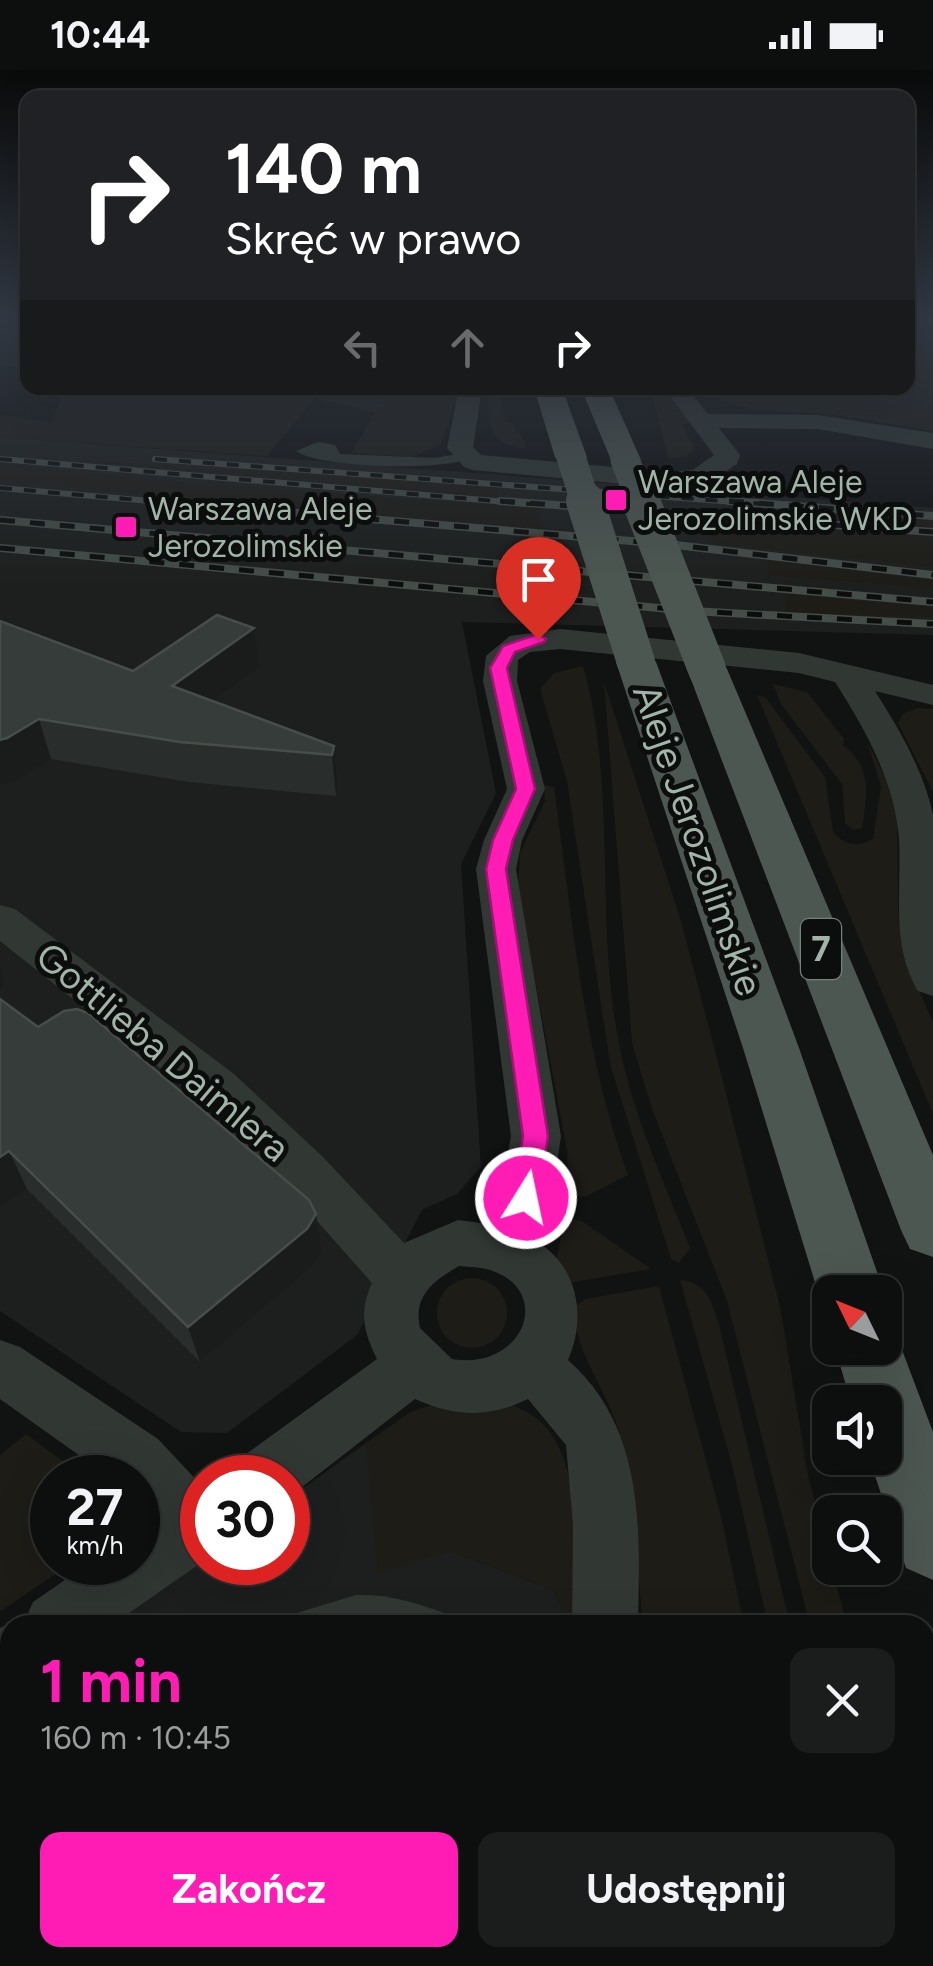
<!DOCTYPE html>
<html lang="pl">
<head>
<meta charset="utf-8">
<style>
  body { margin:0; font-family:Figtree,sans-serif; background:#1b1c1c; color:#f1f3f6; height:100vh; display:flex; flex-direction:column; font-size:38px; white-space:nowrap }
  * { box-sizing:border-box; margin:0 }
  p { font-size:32px; color:#9a9c9e }
  .icon { flex:none; width:55px; height:55px; fill:none; stroke:currentColor; stroke-width:2; stroke-linecap:round; stroke-linejoin:round }
  .map { position:relative; flex:1; overflow:hidden }
  .side { position:absolute; left:0px; top:1545px; width:935px; height:352px; display:flex; flex-direction:column; background:#0d0e0e; border-radius:30px 30px 0 0; box-shadow:0 10px 40px #0002,0 0 0 2px #2d2e2e }
  .side>* { flex:none }
  .hud { position:absolute; left:20px; top:20px; width:895px; height:305px; border-radius:20px; box-shadow:0 10px 40px #0002,0 0 0 2px #2d2e2e; background:#202124; color:#fff; overflow:hidden }
  .needle { width:65px; rotate:313deg }
  .controls { position:absolute; left:812px; top:1205px; display:grid; gap:20px }
  .controls a { display:grid; place-items:center; width:90px; height:90px; border-radius:20px; background:#0d0e0e; box-shadow:0 10px 40px #0002,0 0 0 2px #2d2e2e; font-size:50px }
  .speed { position:absolute; left:30px; top:1385px; display:flex; gap:20px; font-size:50px; font-weight:700; text-align:center }
  .speed>* { display:grid; place-content:center; width:130px; height:130px; border-radius:50%; background:#0d0e0e; box-shadow:0 10px 40px #0002,0 0 0 2px #2d2e2e; line-height:1 }
  .speed small { font-size:25px; font-weight:400 }
  .speed .limit { border:15px solid #d22; background:#fff; color:#111 }
  .pin { position:absolute; display:grid; place-items:center; width:85px; height:85px; color:#fff; margin:-102px -42px; border-radius:50% 50% 50% 0; rotate:-45deg; box-shadow:0 0 10px #0007 }
  .pin .icon { rotate:45deg }
  .me { position:absolute; width:110px; margin:-55px; rotate:10deg; stroke-linejoin:round; filter:drop-shadow(0 0 8px #0008) }
  .turn { display:flex; align-items:center; gap:35px; height:210px; padding:0 40px; font-size:45px }
  .turn .icon { width:130px; height:130px; stroke-width:2.5 }
  .turn b { display:block; font-size:70px; line-height:85px }
  .lanes { display:flex; align-items:center; height:95px; padding:0 40px; background:#0003; justify-content:center; gap:50px; direction:ltr }
  .lanes .off { opacity:.35 }
  .round { display:grid; place-items:center; flex:none; width:105px; height:105px; border-radius:20px; background:#1b1c1c }
  .head { display:flex; align-items:center; justify-content:space-between; height:170px; padding:0 40px }
  h1 { font-size:60px; font-weight:700; line-height:75px; color:#fe1cb5 }
  .cta { display:flex; gap:20px; margin-top:auto; padding:20px 40px }
  .cta a { flex:1; height:115px; border-radius:20px; background:#fe1cb5; color:#fff; font-size:40px; font-weight:700; line-height:115px; text-align:center }
  .cta a+a { background:#1b1c1c; color:#f1f3f6 }
  .status { display:flex; justify-content:space-between; align-items:center; height:70px; padding:0 50px; background:#0d0e0e; direction:ltr }
  .status svg { height:28px; fill:currentColor }
  .map>svg:first-child { display:block }
  .built { fill:#1d1f1e }
  .green { fill:#1d1c17 }
  .lines { fill:none; stroke-linecap:round; stroke-linejoin:round }
  .lane { fill:#313834; fill-rule:evenodd }
  .street { fill:#313834; fill-rule:evenodd }
  .primary { fill:#4d5751; fill-rule:evenodd }
  .rail-far1-casing { stroke:#444d48; stroke-width:6 }
  .rail-casing { stroke:#444d48; stroke-width:8 }
  .rail-far1 { stroke:#0c0d0d; stroke-width:4; stroke-dasharray:12; stroke-linecap:butt }
  .rail { stroke:#0c0d0d; stroke-width:5; stroke-dasharray:15; stroke-linecap:butt }
  .primary-bridge-far1 { stroke:#4d5751; stroke-width:29 }
  .primary-bridge { stroke:#4d5751; stroke-width:38 }
  .wall { fill:#292d2b }
  .shaded-wall { fill:#1a1c1c }
  .building { fill:#363c39; stroke:#474e4a; stroke-width:2.5 }
  .route { fill:#fe1cb5; stroke:#a51276; stroke-width:2.5 }
  .poi-dot { fill:#fe1cb5; stroke:#0c0d0d; stroke-width:4 }
  .labels { text-anchor:middle; stroke-width:10; stroke-linejoin:round; paint-order:stroke }
  .far-poi-label { font-size:32px; fill:#a1b4a8; stroke:#0c0d0d; text-anchor:start }
  .shield { fill:#0c0d0d; stroke:#74827a; stroke-width:2.5 }
  .shield-label { font-size:35px; font-weight:bold; fill:#a1b4a8 }
  .street-label { font-size:38px; fill:#a1b4a8; stroke:#0c0d0d }
</style>
</head>
<body>
<div class="status"><b>10:44</b><svg viewBox="0 0 49 12"><path d="M0 12V9h3v3zM5 12V6h3v6zM10 12V3h3v9zM15 12V0h3v12zM26 1h20v11H26zM47 4h2v5h-2z"/></svg></div>
<div class="map">
<svg width="933" height="1896" viewBox="0 0 933 1896">
  <rect width="100%" height="100%" fill="#111212"/>
  <g class="built">
    <path d="M272,318H390L378,341L373,342Z"/>
    <path d="M0,367L933,438V565L462,552L496,723L461,794L481,1097L457,1124L422,1140L357,1265L227,1363L181,1362L0,1241Z"/>
    <path d="M366,1373L370,1391L451,1481L553,1520L564,1541L540,1555H111L202,1490L288,1492V1429Z"/>
    <path d="M10,1627V1888H537L538,1896H0V1634Z"/>
  </g>
  <g class="green">
    <path d="M0,250H27V298L0,296Z"/>
    <path d="M908,250H933V361L831,344L757,340L721,331L710,318H908Z"/>
    <path d="M65,318H272L315,328L267,386L0,367V344L51,353Z"/>
    <path d="M390,318L459,319L441,375L411,387L351,383Z"/>
    <path d="M487,318H498L504,344L523,368L526,378C488,377 488,350 487,318Z"/>
    <path d="M648,318H665L690,353L681,354L695,379L686,386L670,389C660,365 659,341 648,318Z"/>
    <path d="M32,387L498,415L497,428Z"/>
    <path d="M0,394L184,413L538,438L543,460L0,411Z"/>
    <path d="M729,432L933,450V459L727,447Z"/>
    <path d="M704,453L933,466V497L712,473Z"/>
    <path d="M768,489L933,511V518L767,505Z"/>
    <path d="M787,524L933,538V547L786,543Z"/>
    <path d="M583,596C617,712 595,849 618,968C631,1041 663,1109 690,1178L679,1193L671,1189L610,994L567,711L542,626L541,618L554,603Z"/>
    <path d="M604,612L681,851L723,1011L781,1241L808,1405L847,1555H810L727,1231L652,1039L632,973Z"/>
    <path d="M773,614L807,622L844,669L843,675C873,698 867,724 862,758L853,760L845,753L842,714L781,634Z"/>
    <path d="M757,625L765,627L825,707L833,761C843,776 858,777 873,769L881,717L868,673L897,730L898,842L906,892L933,952V1044Z"/>
    <path d="M917,638L933,639V722L898,653L903,644Z"/>
    <path d="M544,715L554,717C572,847 583,981 628,1105L585,1127L568,1124L567,1080L518,820L520,783L545,731Z"/>
    <path d="M565,1148L582,1151L651,1199L567,1213L557,1187Z"/>
    <circle cx="472" cy="1243" r="35"/>
    <path d="M680,1210C707,1212 711,1231 719,1254L790,1555H768L732,1395Z"/>
    <path d="M659,1216L721,1446L744,1555H643C637,1499 635,1421 621,1368C609,1322 576,1286 573,1238L585,1229Z"/>
    <path d="M435,1334C459,1334 490,1329 513,1336C589,1360 574,1478 575,1540L563,1553L541,1555L564,1541L553,1520L451,1481L378,1503L366,1373L410,1342Z"/>
    <path d="M26,1364L84,1407L52,1408V1492L65,1493L64,1498L0,1542V1385Z"/>
    <path d="M639,1888H814L816,1896H640Z"/>
  </g>
  <g class="lines">
    <g class="lane">
      <path d="M318,372L335,375L340,384L434,388L465,383L471,387C447,402 318,398 296,381Z"/>
      <path d="M356,1525C387,1524 415,1532 444,1543L448,1555H293L297,1543Z"/>
      <path d="M10,1708V1746L0,1750V1712Z"/>
    </g>
    <g class="street">
      <path d="M459,318H482L473,377L481,385L668,402L693,400L714,385L664,318H687L708,344L818,345L933,363V379L818,359L719,358L740,385L737,394L708,413L668,418L473,400L464,397L447,378Z"/>
      <path d="M560,559L799,583L933,615V635L875,621C899,659 924,701 933,745V926L918,921C890,874 902,820 899,769C895,712 865,659 835,612L799,603L560,579L530,582L518,590L517,611L545,719L522,770L516,799L561,1066L552,1128L534,1170C578,1194 587,1247 568,1290C645,1358 640,1459 638,1555H572L573,1454L566,1375L528,1329C489,1348 455,1347 415,1329L288,1428V1408H234L242,1387L377,1289C363,1261 359,1242 372,1213L287,1117L200,1030L0,871V835L15,839L234,1004L323,1087L404,1173L458,1150L488,1154L500,1128L511,1066L476,799L484,770L507,719L483,611L486,586L510,566ZM459,1196C469,1197 481,1197 490,1200C555,1221 523,1301 452,1289L420,1258C413,1226 433,1211 459,1196Z"/>
      <path d="M0,1270L20,1277L158,1369L202,1416V1492L112,1555H23L33,1532L91,1492H138V1461L151,1451L138,1436V1408H111L0,1329Z"/>
      <path d="M10,1553L14,1555H10V1624L0,1628V1558Z"/>
      <path d="M558,1888H636L637,1896H559Z"/>
    </g>
    <g class="primary">
      <path d="M534,318H562L587,387L582,394H560L555,387Z"/>
      <path d="M581,318H609L641,390L636,397H614Z"/>
      <path d="M636,580L650,584L656,592L799,978L884,1222H830V1244L818,1222L743,978L616,592L622,584Z"/>
      <path d="M707,587L721,590L727,599L933,1085V1187L910,1179L901,1160L687,599L693,590Z"/>
      <path d="M885,1252L893,1256L933,1362V1510L906,1498L869,1388H885V1332H851L835,1278H885Z"/>
    </g>
    <g class="rail-far1-casing">
      <g id="rail-far1">
        <path d="M0,389L530,434"/>
        <path d="M155,389L763,434"/>
        <path d="M0,418L185,434"/>
      </g>
    </g>
    <g class="rail-casing">
      <g id="rail">
        <path d="M155,431L667,474L933,505"/>
        <path d="M500,431L933,462"/>
        <path d="M729,431L933,446"/>
        <path d="M0,450L933,532"/>
        <path d="M0,478L692,541L933,554"/>
      </g>
    </g>
    <use href="#rail-far1" class="rail-far1"/>
    <use href="#rail" class="rail"/>
    <g class="primary-bridge-far1">
      <path d="M571,387L586,434"/>
      <path d="M625,390L642,434"/>
    </g>
    <g class="primary-bridge">
      <path d="M585,431L636,592"/>
      <path d="M641,431L707,599"/>
    </g>
  </g>
  <g class="wall">
    <path d="M0,551L133,601L254,558L260,597L213,631L334,676L338,716L336,726L189,712L51,689L20,709L0,716Z"/>
    <path d="M0,929L38,957L316,1144L322,1181L314,1195L200,1292L27,1119L0,1137Z"/>
  </g>
  <g class="shaded-wall">
    <path d="M254,558L260,597L180,655L172,616Z"/>
    <path d="M39,649L51,689L20,709L0,716V670Z"/>
    <path d="M334,676L338,716L336,726L332,685Z"/>
    <path d="M0,894L4,913L0,921Z"/>
    <path d="M9,1081L27,1119L0,1137V1087Z"/>
    <path d="M316,1144L322,1181L314,1195L200,1292L188,1257Z"/>
    <path d="M141,1888H176L163,1896H128Z"/>
  </g>
  <g class="building">
    <path d="M217,545L254,558L172,616L334,676L332,685L180,672L39,649L7,668L0,670V551L133,601Z"/>
    <path d="M0,929L38,957L64,941L77,939L88,943L309,1130L316,1144L307,1159L188,1257L9,1081L0,1087Z"/>
    <path d="M10,1754V1888H141L128,1896H0V1760Z"/>
  </g>
  <linearGradient id="sky" x2="0" y2="1"><stop stop-color="#090a0a"/><stop offset="0.48" stop-color="#323944"/><stop offset="1" stop-color="#323944" stop-opacity="0"/></linearGradient>
  <rect width="933" height="516" fill="url(#sky)"/>
  <path class="route" d="M538,564L546,569L544,572L515,582L507,598L535,719L513,770L506,799L548,1066L539,1128L535,1135L526,1138L517,1135L513,1128L523,1066L486,799L493,770L516,719L490,598L503,576Z"/>
  <g class="poi-dot">
    <rect x="604" y="418" width="24" height="24" rx="5"/>
    <rect x="114" y="445" width="24" height="24" rx="5"/>
  </g>
  <g class="labels">
    <g class="far-poi-label">
      <text x="638" y="423">Warszawa Aleje<tspan x="638" dy="37">Jerozolimskie WKD</tspan></text>
      <text x="148" y="450">Warszawa Aleje<tspan x="148" dy="37">Jerozolimskie</tspan></text>
    </g>
    <rect class="shield" x="801" y="849" width="40" height="60" rx="8"/>
    <g class="shield-label">
      <text x="821" y="891">7</text>
    </g>
    <g class="street-label">
      <text transform="translate(698 770) rotate(71)" y="13">Aleje Jerozolimskie</text>
      <text transform="translate(163 982) rotate(40)" y="13">Gottlieba Daimlera</text>
    </g>
  </g>
</svg>
<div class="controls">
<a><svg class="needle" viewBox="-14 -14 28 28"><path d="M0-13l5 13h-10z" fill="#e53935"/><path d="M0 13l5-13h-10z" fill="#9a9c9e"/></svg></a>
<a><svg class="icon" aria-label="sound" viewBox="0 0 24 24"><path d="M4 9h4l5-4v14l-5-4H4zM17 9q2 3 0 6"/></svg></a>
<a><svg class="icon" aria-label="search" viewBox="0 0 24 24"><circle cx="10" cy="10" r="6"/><path d="M15 15l6 6"/></svg></a>
</div>
<div class="speed"><div>27<small>km/h</small></div><div class="limit">30</div></div>
<div class="pin" style="left:538px;top:569px;background:#d93025"><svg class="icon" aria-label="arrive" viewBox="0 0 24 24"><path d="M6 21V4h12l-3 4 3 4H6"/></svg></div>
<svg class="me" style="left:526px;top:1128px" viewBox="-20 -20 40 40"><circle r="17" fill="#fe1cb5" stroke="#fff" stroke-width="3"/><path d="M0-11L8 9 0 5-8 9z" fill="#fff"/></svg>
<div class="hud">
<div class="turn"><svg class="icon" aria-label="right" viewBox="0 0 24 24"><path d="M7 20v-9h11M14 6l5 5-5 5"/></svg><div><b>140 m</b>Skręć w prawo</div></div>
<div class="lanes"><svg class="icon off" aria-label="left" viewBox="0 0 24 24"><path d="M17 20v-9H6M10 6l-5 5 5 5"/></svg><svg class="icon off" aria-label="ahead" viewBox="0 0 24 24"><path d="M12 20V5M6 11l6-6 6 6"/></svg><svg class="icon" aria-label="right" viewBox="0 0 24 24"><path d="M7 20v-9h11M14 6l5 5-5 5"/></svg></div>
</div>
<section class="side">
<div class="head"><div><h1>1 min</h1><p>160 m · 10:45</p></div><a class="round"><svg class="icon" aria-label="close" viewBox="0 0 24 24"><path d="M6 6l12 12M18 6L6 18"/></svg></a></div>
<div class="cta"><a>Zakończ</a><a>Udostępnij</a></div>
</section>
</div>
</body>
</html>
